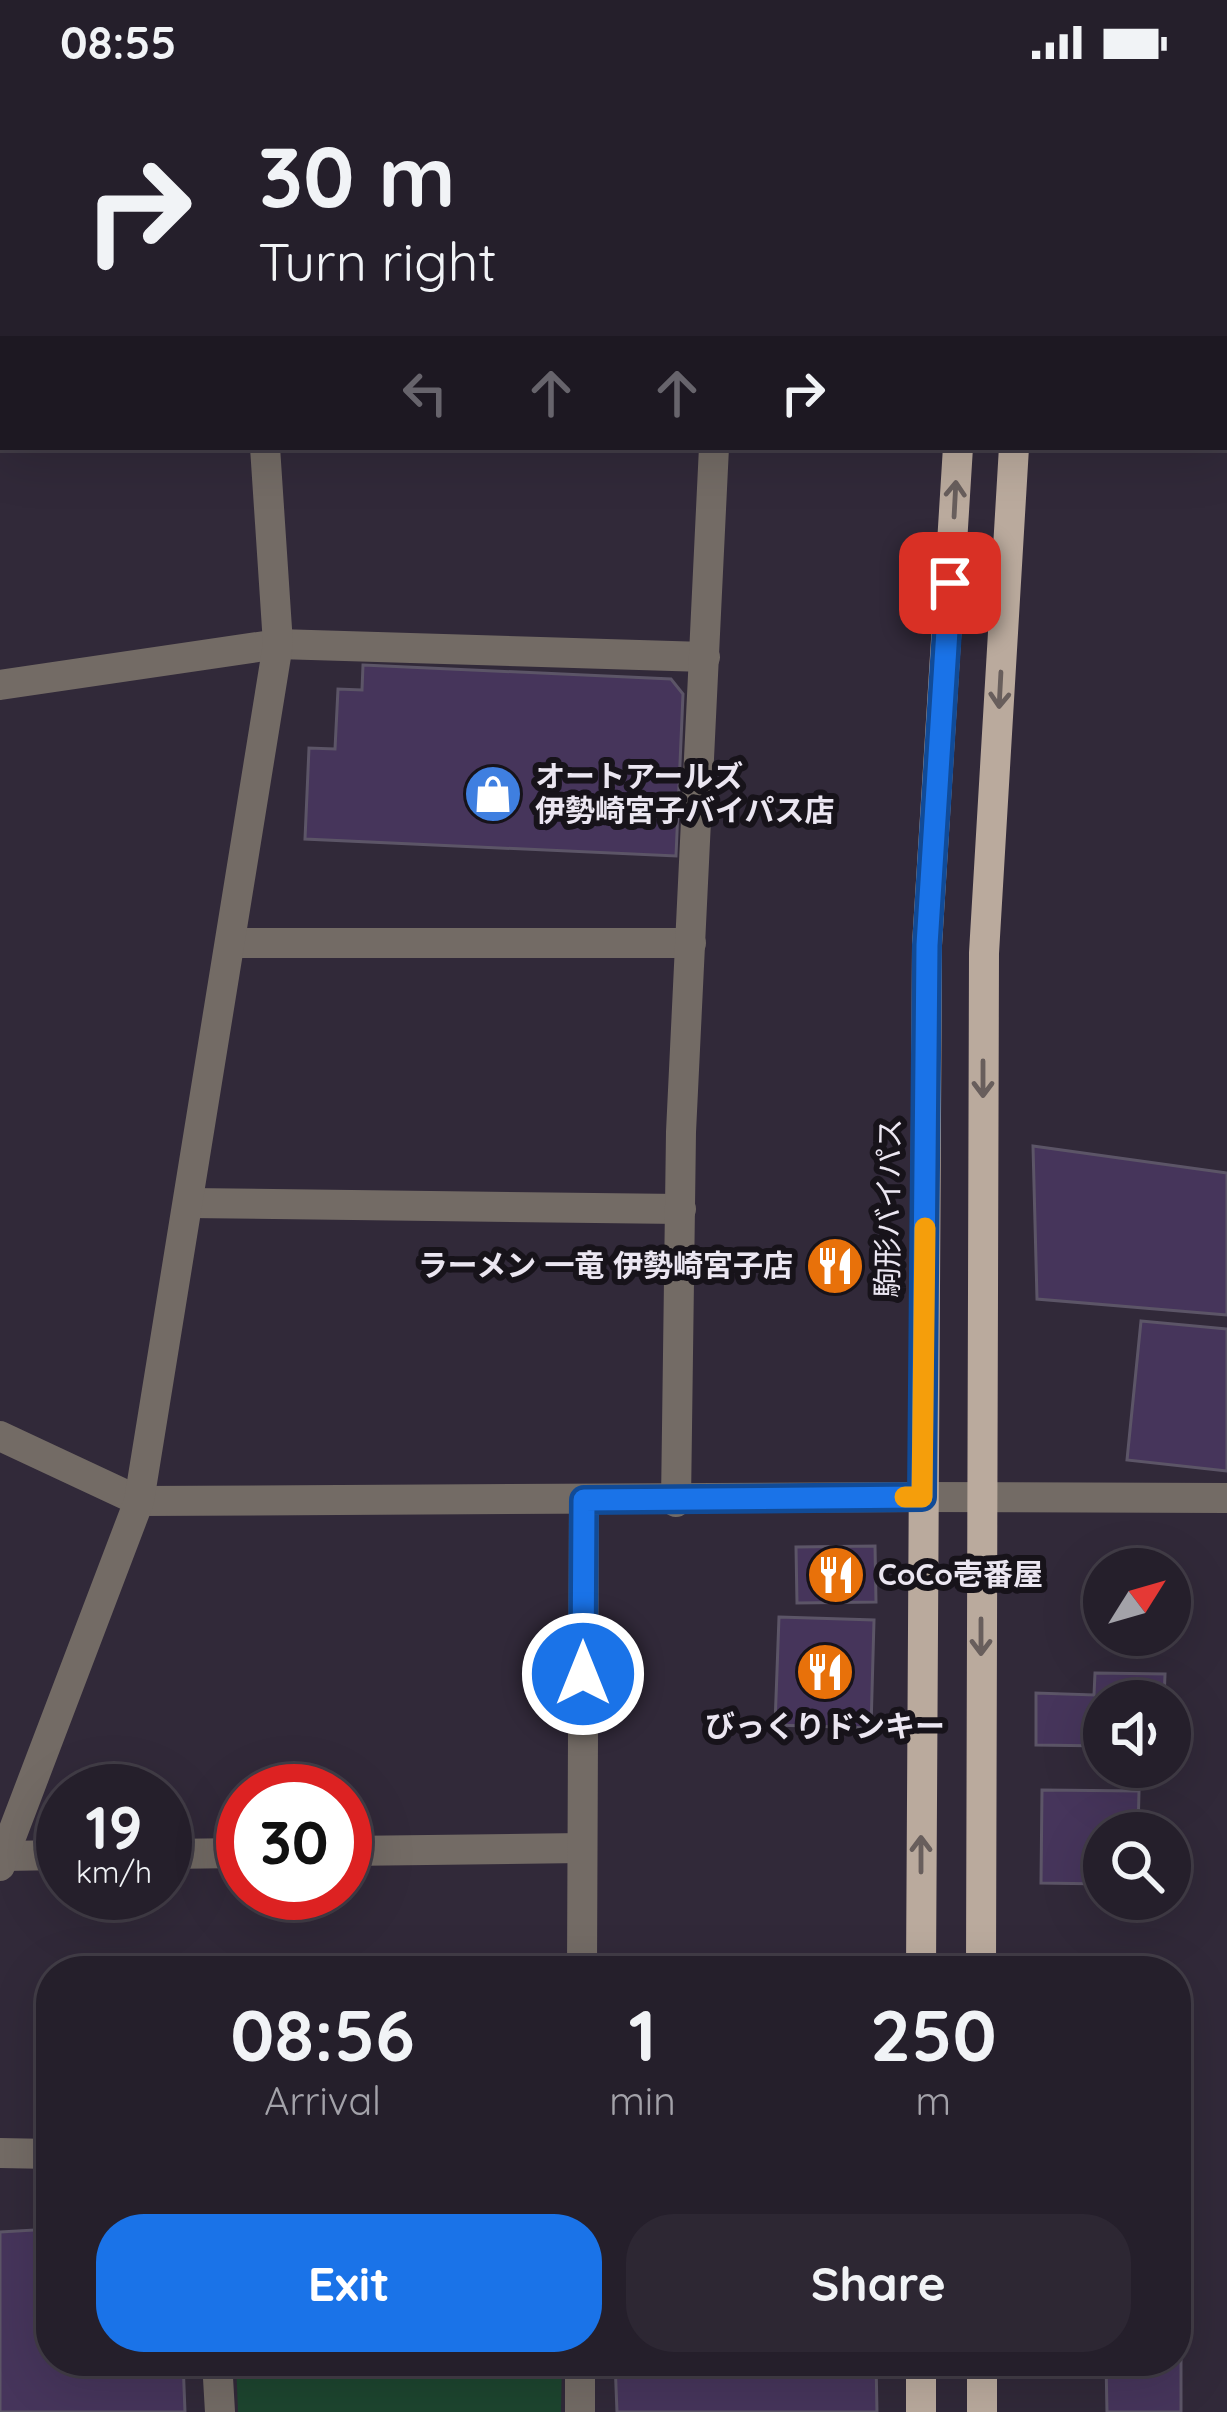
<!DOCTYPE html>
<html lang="en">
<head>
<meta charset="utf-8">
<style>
  body { margin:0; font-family:Quicksand,"Noto Sans JP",sans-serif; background:#2d2733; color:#f1f3f6; height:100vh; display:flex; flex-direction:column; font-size:45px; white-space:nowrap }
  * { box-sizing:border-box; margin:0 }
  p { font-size:39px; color:#a3a2a9 }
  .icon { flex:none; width:66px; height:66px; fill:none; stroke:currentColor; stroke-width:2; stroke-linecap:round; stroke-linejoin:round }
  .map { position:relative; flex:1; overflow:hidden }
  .side { position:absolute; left:36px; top:1872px; width:1155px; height:420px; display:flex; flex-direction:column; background:#251f2b; border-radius:48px; box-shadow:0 12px 48px #0002,0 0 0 3px #423d47 }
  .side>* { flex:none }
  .banner { position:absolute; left:0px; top:0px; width:1227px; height:366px; box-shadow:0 12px 48px #0002,0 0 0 3px #423d47; background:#251f2b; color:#f1f3f6; overflow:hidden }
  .needle { width:78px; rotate:53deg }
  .buttons { position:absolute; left:1083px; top:1464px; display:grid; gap:24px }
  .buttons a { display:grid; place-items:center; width:108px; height:108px; border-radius:50%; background:#251f2b; box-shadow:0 12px 48px #0002,0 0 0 3px #423d47; font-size:60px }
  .speed { position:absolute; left:36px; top:1680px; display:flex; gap:24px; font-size:60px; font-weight:700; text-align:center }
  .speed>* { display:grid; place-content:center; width:156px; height:156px; border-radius:50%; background:#251f2b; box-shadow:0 12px 48px #0002,0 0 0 3px #423d47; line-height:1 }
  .speed small { font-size:30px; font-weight:400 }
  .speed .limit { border:18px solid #d22; background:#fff; color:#111 }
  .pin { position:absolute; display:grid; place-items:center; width:102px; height:102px; color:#fff; margin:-51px; border-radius:24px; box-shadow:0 6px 18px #0006 }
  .me { position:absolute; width:132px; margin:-66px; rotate:0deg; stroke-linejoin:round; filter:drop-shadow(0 0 9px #0008) }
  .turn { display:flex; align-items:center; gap:42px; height:252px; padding:0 60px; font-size:54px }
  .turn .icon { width:156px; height:156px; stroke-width:2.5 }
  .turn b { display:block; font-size:84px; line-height:102px }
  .lanes { display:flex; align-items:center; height:114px; padding:0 60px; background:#0003; justify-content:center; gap:60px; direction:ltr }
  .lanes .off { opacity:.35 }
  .eta { display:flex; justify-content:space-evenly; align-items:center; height:204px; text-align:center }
  .eta b { font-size:72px; font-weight:800; line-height:84px }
  .primary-button { display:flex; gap:24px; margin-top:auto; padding:24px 60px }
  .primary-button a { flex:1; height:138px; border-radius:48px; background:#1a73e8; color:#fff; font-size:48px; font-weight:800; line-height:138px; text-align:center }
  .primary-button a+a { background:#2d2733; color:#f1f3f6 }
  .status { display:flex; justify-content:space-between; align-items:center; height:84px; padding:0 60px; background:#251f2b; direction:ltr }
  .status svg { height:33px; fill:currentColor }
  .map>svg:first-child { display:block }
  .green { fill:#1d452f }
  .building { fill:#46355b; stroke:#5c5567; stroke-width:3 }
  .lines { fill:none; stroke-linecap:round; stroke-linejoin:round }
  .minor { stroke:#736b65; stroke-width:30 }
  .tertiary { stroke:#736b65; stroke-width:30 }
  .primary { stroke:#baaa9d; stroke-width:30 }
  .oneway { stroke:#685e5c }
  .route-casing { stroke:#114b97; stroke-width:30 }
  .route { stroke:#1a73e8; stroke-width:21 }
  .slow { stroke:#f59e0b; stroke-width:21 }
  .labels { text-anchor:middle; stroke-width:12; stroke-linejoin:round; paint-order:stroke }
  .poi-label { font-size:30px; font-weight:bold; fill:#ebe6f1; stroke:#17131a; text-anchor:start }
  .street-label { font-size:30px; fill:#ebe6f1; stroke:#17131a }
</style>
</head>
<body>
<div class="status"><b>08:55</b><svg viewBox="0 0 49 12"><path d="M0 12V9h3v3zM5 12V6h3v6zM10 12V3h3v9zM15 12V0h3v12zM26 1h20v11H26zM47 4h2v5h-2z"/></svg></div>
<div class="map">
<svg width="1227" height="2328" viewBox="0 0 1227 2328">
  <rect width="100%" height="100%" fill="#312939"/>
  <path class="green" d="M236,2277H562L561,2328H238Z"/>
  <g class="building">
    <path d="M1113,0H1227V349L1224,3Z"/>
    <path d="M363,581L671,595L683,610L676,772L305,755L309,664L335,665L338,605L362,606Z"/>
    <path d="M1033,1062L1227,1089V1231L1037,1215Z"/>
    <path d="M1141,1237L1227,1245V1387L1127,1376Z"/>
    <path d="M875,1462L876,1518L797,1519L796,1463Z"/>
    <path d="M779,1533L874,1536L871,1644L775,1641Z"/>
    <path d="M1095,1589L1165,1590L1164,1617H1104V1662L1036,1661V1609L1094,1611Z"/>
    <path d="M1042,1706L1139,1707L1138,1749H1104V1800L1041,1799Z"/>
    <path d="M51,2145V2277H183L185,2328H0V2148Z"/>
    <path d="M1176,2250H1181V2328H1107L1106,2277H1176Z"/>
    <path d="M615,2277H876L877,2328H617Z"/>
  </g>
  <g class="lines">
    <g class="minor">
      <path d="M240,0V3"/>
      <path d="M478,0V3"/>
      <path d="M728,3V0"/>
      <path d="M0,42L3,56"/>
      <path d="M0,601L278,560L705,573"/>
      <path d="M231,859H691"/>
      <path d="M189,1119L681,1125"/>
      <path d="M0,1352L139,1417L922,1413"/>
      <path d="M676,1418L681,1048L714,363"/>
      <path d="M345,1767L582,1764"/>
      <path d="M165,1770L243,1769"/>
      <path d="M4,1772L63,1771"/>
      <path d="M0,1782L139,1417L278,560L265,363"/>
      <path d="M582,1887L584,1416"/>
      <path d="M0,2069L51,2070"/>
      <path d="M217,2277L220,2328"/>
      <path d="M580,2328V2277"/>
    </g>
    <path class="tertiary" d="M922,1413L1227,1414"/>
    <g class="primary">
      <path d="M990,3V0"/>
      <path d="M1048,3V0"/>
      <path d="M921,1887L927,861L958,363"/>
      <path d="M981,1887L984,869L1014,363"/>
      <path d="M982,2277V2328"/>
      <path d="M921,2328V2277"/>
    </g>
  </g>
  <defs><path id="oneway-shaft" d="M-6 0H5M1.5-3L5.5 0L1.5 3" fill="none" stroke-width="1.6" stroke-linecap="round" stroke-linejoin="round" transform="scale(3)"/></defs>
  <g class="oneway">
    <use href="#oneway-shaft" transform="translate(955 415) rotate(-87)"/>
    <use href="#oneway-shaft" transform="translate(1000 606) rotate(93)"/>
    <use href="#oneway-shaft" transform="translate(983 995) rotate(90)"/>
    <use href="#oneway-shaft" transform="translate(981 1553) rotate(90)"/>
    <use href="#oneway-shaft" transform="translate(921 1770) rotate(-90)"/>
  </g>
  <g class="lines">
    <g class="route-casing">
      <path id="route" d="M583,1590L584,1416L922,1413L927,861L950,499"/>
    </g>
    <use href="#route" class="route"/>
    <path class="slow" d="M905,1413H922L925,1144"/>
  </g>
  <defs>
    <g id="shop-disc" transform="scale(3)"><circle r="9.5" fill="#3f7fe0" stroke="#17131a"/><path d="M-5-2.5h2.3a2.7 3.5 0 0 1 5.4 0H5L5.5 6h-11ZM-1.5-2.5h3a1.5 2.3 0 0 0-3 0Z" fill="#fff"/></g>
    <g id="restaurant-disc" transform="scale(3)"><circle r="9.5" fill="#e8710a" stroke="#17131a"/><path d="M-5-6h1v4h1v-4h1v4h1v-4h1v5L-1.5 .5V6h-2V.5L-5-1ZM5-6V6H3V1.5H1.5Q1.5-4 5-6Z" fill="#fff"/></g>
  </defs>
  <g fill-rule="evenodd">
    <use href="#shop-disc" x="493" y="710"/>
    <use href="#restaurant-disc" x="835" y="1182"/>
    <use href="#restaurant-disc" x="836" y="1491"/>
    <use href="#restaurant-disc" x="825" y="1588"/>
  </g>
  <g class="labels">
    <g class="poi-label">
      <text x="535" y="703">オートアールズ<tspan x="535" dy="34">伊勢崎宮子バイパス店</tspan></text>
      <text x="793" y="1192" text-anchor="end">ラーメン 一竜 伊勢崎宮子店</text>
      <text x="878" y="1501">CoCo壱番屋</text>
      <text x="825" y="1653" text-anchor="middle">びっくりドンキー</text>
    </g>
    <g class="street-label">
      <text transform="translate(889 1124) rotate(-89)" y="10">駒形バイパス</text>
    </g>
  </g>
</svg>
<div class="buttons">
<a><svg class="needle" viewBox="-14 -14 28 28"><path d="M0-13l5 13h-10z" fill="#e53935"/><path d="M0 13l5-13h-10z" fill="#a3a2a9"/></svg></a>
<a><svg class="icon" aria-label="sound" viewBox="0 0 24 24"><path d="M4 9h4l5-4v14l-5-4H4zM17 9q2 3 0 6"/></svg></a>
<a><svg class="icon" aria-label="search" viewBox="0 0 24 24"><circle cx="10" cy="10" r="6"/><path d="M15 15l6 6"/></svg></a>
</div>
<div class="speed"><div>19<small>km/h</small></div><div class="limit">30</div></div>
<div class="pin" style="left:950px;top:499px;background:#d93025"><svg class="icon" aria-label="arrive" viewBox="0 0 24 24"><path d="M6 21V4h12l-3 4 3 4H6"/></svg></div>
<svg class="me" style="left:583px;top:1590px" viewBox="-20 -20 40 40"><circle r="17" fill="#1a73e8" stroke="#fff" stroke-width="3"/><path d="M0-11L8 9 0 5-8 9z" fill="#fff"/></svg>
<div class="banner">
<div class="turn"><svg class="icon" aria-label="right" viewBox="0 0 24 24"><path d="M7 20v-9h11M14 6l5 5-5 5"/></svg><div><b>30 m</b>Turn right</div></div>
<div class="lanes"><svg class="icon off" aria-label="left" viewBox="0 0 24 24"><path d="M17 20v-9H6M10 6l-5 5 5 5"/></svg><svg class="icon off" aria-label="ahead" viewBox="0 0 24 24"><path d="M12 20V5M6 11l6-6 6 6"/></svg><svg class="icon off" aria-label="ahead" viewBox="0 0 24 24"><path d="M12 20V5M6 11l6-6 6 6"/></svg><svg class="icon" aria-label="right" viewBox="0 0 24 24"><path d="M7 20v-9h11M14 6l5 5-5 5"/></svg></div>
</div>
<section class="side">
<div class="eta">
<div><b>08:56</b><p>Arrival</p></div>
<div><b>1</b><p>min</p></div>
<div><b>250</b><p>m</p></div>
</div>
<div class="primary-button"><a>Exit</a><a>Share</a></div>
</section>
</div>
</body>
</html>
